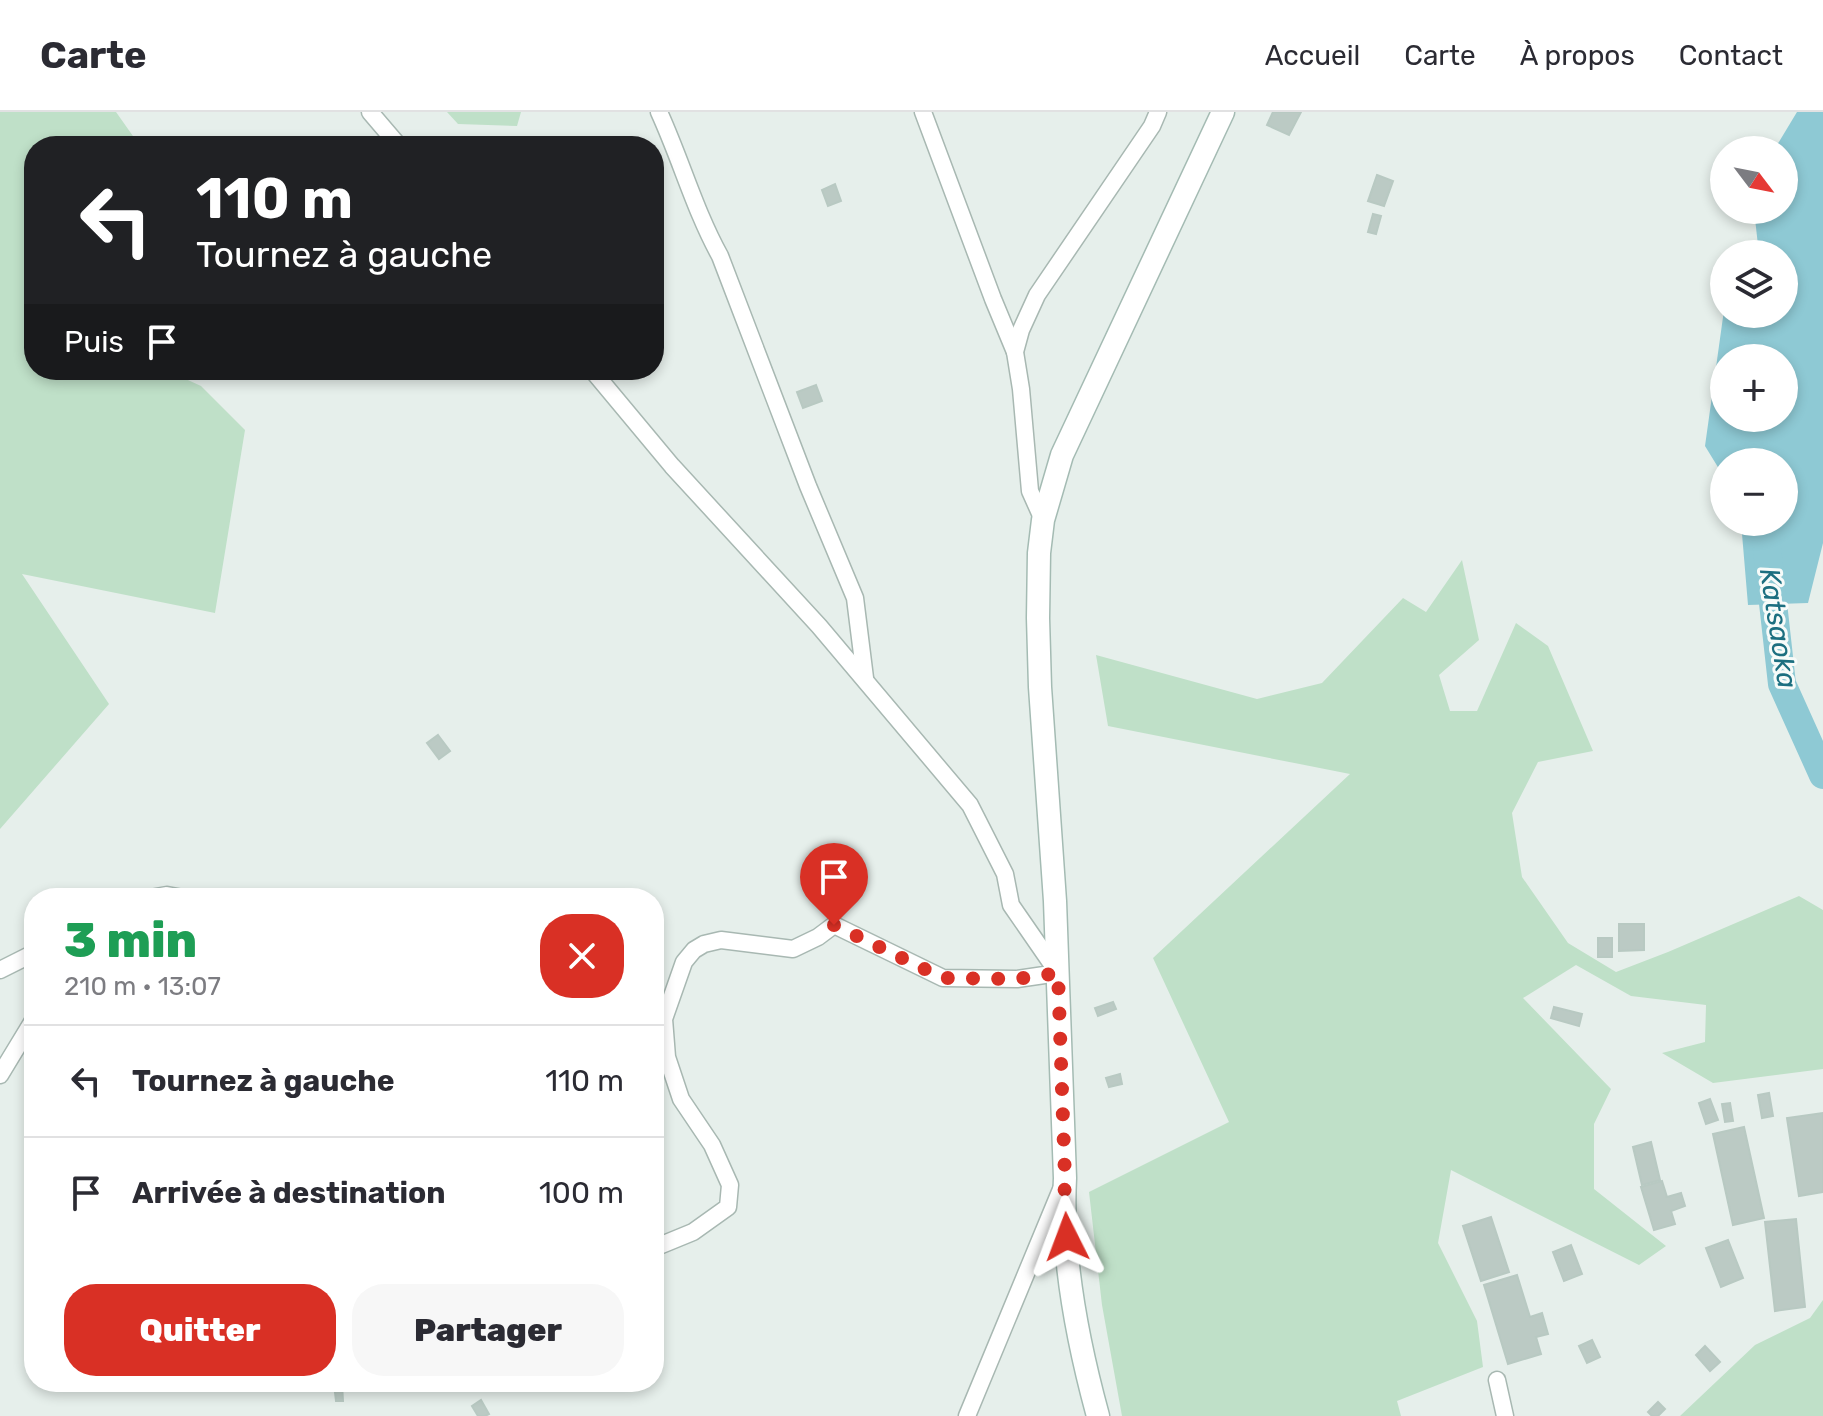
<!DOCTYPE html>
<html lang="fr">
<head>
<meta charset="utf-8">
<style>
  body { margin:0; font-family:Rubik,sans-serif; background:#f7f7f7; color:#2b2b33; height:100vh; display:flex; flex-direction:column; font-size:30px; white-space:nowrap }
  * { box-sizing:border-box; margin:0 }
  p { font-size:26px; color:#7c7c81 }
  .icon { flex:none; width:44px; height:44px; fill:none; stroke:currentColor; stroke-width:2; stroke-linecap:round; stroke-linejoin:round }
  .map { position:relative; flex:1; overflow:hidden }
  .panel { position:absolute; left:24px; top:776px; width:640px; height:504px; display:flex; flex-direction:column; background:#fff; border-radius:32px; box-shadow:0 4px 12px #0003 }
  .panel>* { flex:none }
  .top-card { position:absolute; left:24px; top:24px; width:640px; height:244px; border-radius:32px; box-shadow:0 4px 12px #0003; background:#202124; color:#fff; overflow:hidden }
  .needle { width:52px; rotate:122deg }
  .fabs { position:absolute; left:1710px; top:24px; display:grid; gap:16px }
  .fabs a { display:grid; place-items:center; width:88px; height:88px; border-radius:50%; background:#fff; box-shadow:0 4px 12px #0003; font-size:40px }
  .pin { position:absolute; display:grid; place-items:center; width:68px; height:68px; color:#fff; margin:-82px -34px; border-radius:50% 50% 50% 0; rotate:-45deg; box-shadow:0 0 8px #0007 }
  .pin .icon { rotate:45deg }
  .me { position:absolute; width:88px; margin:-44px; rotate:357deg; stroke-linejoin:round; filter:drop-shadow(0 0 6px #0008) }
  .turn { display:flex; align-items:center; gap:28px; height:168px; padding:0 40px; font-size:36px }
  .turn .icon { width:104px; height:104px; stroke-width:2.5 }
  .turn b { display:block; font-size:56px; line-height:68px }
  .then { display:flex; align-items:center; height:76px; padding:0 40px; background:#0003; gap:16px; font-size:30px }
  .round { display:grid; place-items:center; flex:none; width:84px; height:84px; border-radius:32px; background:#f7f7f7 }
  .head { display:flex; align-items:center; justify-content:space-between; height:136px; padding:0 40px }
  h1 { font-size:48px; font-weight:800; line-height:60px; color:#1e9e55 }
  .action { display:flex; gap:16px; margin-top:auto; padding:16px 40px }
  .action a { flex:1; height:92px; border-radius:32px; background:#d93025; color:#fff; font-size:32px; font-weight:800; line-height:92px; text-align:center }
  .action a+a { background:#f7f7f7; color:#2b2b33 }
  ul { padding:0; list-style:none }
  li { display:flex; align-items:center; gap:24px; height:112px; padding:0 40px; border-top:2px solid #e1e1e2 }
  li div { flex:1 }
  li b { display:block; font-size:30px }
  li em { font-style:normal }
  header { display:flex; align-items:center; gap:48px; box-sizing:border-box; height:112px; padding:0 40px; background:#fff; border-bottom:2px solid #e1e1e2 }
  header strong { font-size:38px }
  nav { display:flex; gap:44px; margin-inline-start:auto; font-size:28px }
  .map>svg:first-child { display:block }
  .green { fill:#bfe0c8 }
  .water { fill:#8ec9d4; fill-rule:evenodd }
  .lines { fill:none; stroke-linecap:round; stroke-linejoin:round }
  .river { stroke:#8ec9d4; stroke-width:28 }
  .building { fill:#bbcac4; stroke:#b8c9c2; stroke-width:2 }
  .street-casing { stroke:#a8b8b2; stroke-width:19 }
  .secondary-casing { stroke:#a4bbb3; stroke-width:25 }
  .street { stroke:#fff; stroke-width:16 }
  .secondary { stroke:#fff; stroke-width:22 }
  .route { stroke:#d93025; stroke-width:14; stroke-dasharray:0 25.2 }
  .labels { text-anchor:middle; stroke-width:6; stroke-linejoin:round; paint-order:stroke }
  .water-label { font-size:28px; font-style:italic; fill:#1c6f80; stroke:#f7fbf9 }
</style>
</head>
<body>
<header>
<strong>Carte</strong>
<nav><a>Accueil</a><a>Carte</a><a>À propos</a><a>Contact</a></nav>
</header>
<div class="map">
<svg width="1823" height="1304" viewBox="0 0 1823 1304">
  <rect width="100%" height="100%" fill="#e6efeb"/>
  <g class="green">
    <path d="M0,0H116L140,34H34V258H166L201,274L245,318L215,501L22,462L109,592L0,717Z"/>
    <path d="M447,0H521L517,14L458,12Z"/>
    <path d="M1462,448L1479,528L1439,563L1450,599H1477L1516,511L1548,534L1593,639L1538,650L1512,701L1522,765L1568,831L1616,860L1668,840L1799,784L1823,798V957L1713,971L1662,941L1705,930L1706,893L1631,884L1576,853L1523,886L1611,977L1594,1012V1077L1666,1134L1639,1153L1451,1058L1438,1131L1477,1209L1483,1255L1397,1289L1401,1304H1122L1102,1193L1089,1080L1229,1010L1153,846L1350,662L1108,614L1096,543L1257,587L1322,571L1403,486L1426,500Z"/>
    <path d="M1823,1188V1304H1680L1755,1233L1810,1206Z"/>
  </g>
  <path class="water" d="M1797,0H1823V431L1808,491L1748,493L1741,410H1784V350H1724V365L1705,334L1724,198V202H1784V142H1759L1754,98H1784V38H1774ZM1724,246H1784V306H1724Z"/>
  <g class="lines">
    <path class="river" d="M1764,410L1782,572L1823,663"/>
  </g>
  <g class="building">
    <path d="M1273,0H1301L1289,23L1267,13Z"/>
    <path d="M1377,63L1393,69L1384,94L1368,89Z"/>
    <path d="M835,72L841,89L828,94L822,78Z"/>
    <path d="M1373,102L1381,104L1376,122L1368,120Z"/>
    <path d="M816,273L822,289L803,296L797,280Z"/>
    <path d="M438,623L450,639L439,647L427,631Z"/>
    <path d="M1619,812H1644V838L1619,839Z"/>
    <rect x="1598" y="826" width="14" height="19"/>
    <path d="M1113,890L1116,897L1098,904L1095,896Z"/>
    <path d="M1554,895L1582,902L1579,914L1551,906Z"/>
    <path d="M1120,962L1122,972L1109,975L1106,966Z"/>
    <path d="M1769,981L1773,1004L1762,1006L1758,983Z"/>
    <path d="M1710,987L1718,1008L1706,1012L1699,991Z"/>
    <path d="M1730,991L1733,1009L1725,1010L1722,992Z"/>
    <path d="M1823,1001V1080L1799,1084L1787,1006Z"/>
    <path d="M1744,1015L1764,1106L1733,1113L1713,1022Z"/>
    <path d="M1651,1030L1660,1068L1642,1073L1633,1035Z"/>
    <path d="M1662,1069L1667,1085L1681,1081L1685,1094L1671,1099L1675,1112L1654,1118L1641,1075Z"/>
    <path d="M1491,1105L1509,1160L1481,1169L1463,1114Z"/>
    <path d="M1796,1107L1805,1195L1775,1199L1765,1110Z"/>
    <path d="M1728,1128L1743,1166L1721,1175L1706,1136Z"/>
    <path d="M1571,1133L1582,1162L1564,1169L1553,1140Z"/>
    <path d="M1517,1163L1530,1205L1542,1201L1548,1222L1536,1225L1541,1242L1508,1252L1484,1173Z"/>
    <path d="M1592,1228L1600,1245L1587,1251L1579,1234Z"/>
    <path d="M1705,1234L1720,1250L1710,1259L1696,1243Z"/>
    <path d="M334,1272H342L343,1289H336Z"/>
    <path d="M481,1288L489,1302L485,1304H478L472,1294Z"/>
    <path d="M1658,1290L1665,1297L1658,1304H1652L1648,1300Z"/>
  </g>
  <g class="lines">
    <g class="street-casing">
      <g id="street">
        <path d="M370,0L399,34"/>
        <path d="M659,0C681,48 695,99 720,144L808,374L855,486L865,566"/>
        <path d="M923,0L993,187L1015,240"/>
        <path d="M592,258L672,354L819,514L970,693L1005,762L1011,793L1058,861L1017,867L943,866L834,813L818,825L793,837L721,828L704,832L694,838L684,850L664,907L667,945L681,987L712,1033L730,1073L728,1095L693,1120L654,1136"/>
        <path d="M1043,408L1030,379L1021,277L1015,240L1021,218L1037,183L1152,14L1158,0"/>
        <path d="M150,786L167,783L183,786"/>
        <path d="M0,858L34,841"/>
        <path d="M0,963L34,907"/>
        <path d="M1497,1268L1505,1304"/>
        <path d="M967,1304L1062,1075"/>
      </g>
    </g>
    <g class="secondary-casing">
      <path id="secondary" d="M1098,1304C1078,1231 1061,1142 1065,1066L1055,789L1040,575L1038,506L1039,441L1043,408L1062,343L1223,0"/>
    </g>
    <use href="#street" class="street"/>
    <use href="#secondary" class="secondary"/>
  </g>
  <g class="lines">
    <path class="route" d="M834,813L943,866L1017,867L1058,861L1065,1066L1064,1095L1067,1125"/>
  </g>
  <g class="labels">
    <g class="water-label">
      <text transform="translate(1779 516) rotate(81)" y="10">Katsaoka</text>
    </g>
  </g>
</svg>
<div class="fabs">
<a><svg class="needle" viewBox="-14 -14 28 28"><path d="M0-13l5 13h-10z" fill="#e53935"/><path d="M0 13l5-13h-10z" fill="#7c7c81"/></svg></a>
<a><svg class="icon" aria-label="layers" viewBox="0 0 24 24"><path d="M12 4l9 5-9 5-9-5zM3 14l9 5 9-5"/></svg></a>
<a>+</a>
<a>−</a>
</div>
<div class="pin" style="left:834px;top:813px;background:#d93025"><svg class="icon" aria-label="arrive" viewBox="0 0 24 24"><path d="M6 21V4h12l-3 4 3 4H6"/></svg></div>
<svg class="me" style="left:1067px;top:1125px" viewBox="-20 -20 40 40"><path d="M0-17L14 15 0 8-14 15z" fill="#d93025" stroke="#fff" stroke-width="4"/></svg>
<div class="top-card">
<div class="turn"><svg class="icon" aria-label="left" viewBox="0 0 24 24"><path d="M17 20v-9H6M10 6l-5 5 5 5"/></svg><div><b>110 m</b>Tournez à gauche</div></div>
<div class="then">Puis<svg class="icon" aria-label="arrive" viewBox="0 0 24 24"><path d="M6 21V4h12l-3 4 3 4H6"/></svg></div>
</div>
<section class="panel">
<div class="head"><div><h1>3 min</h1><p>210 m · 13:07</p></div><a class="round" style="background:#d93025;color:#fff"><svg class="icon" aria-label="close" viewBox="0 0 24 24"><path d="M6 6l12 12M18 6L6 18"/></svg></a></div>
<ul>
<li><svg class="icon" aria-label="left" viewBox="0 0 24 24"><path d="M17 20v-9H6M10 6l-5 5 5 5"/></svg><div><b>Tournez à gauche</b></div><em>110 m</em></li>
<li><svg class="icon" aria-label="arrive" viewBox="0 0 24 24"><path d="M6 21V4h12l-3 4 3 4H6"/></svg><div><b>Arrivée à destination</b></div><em>100 m</em></li>
</ul>
<div class="action"><a>Quitter</a><a>Partager</a></div>
</section>
</div>
</body>
</html>
